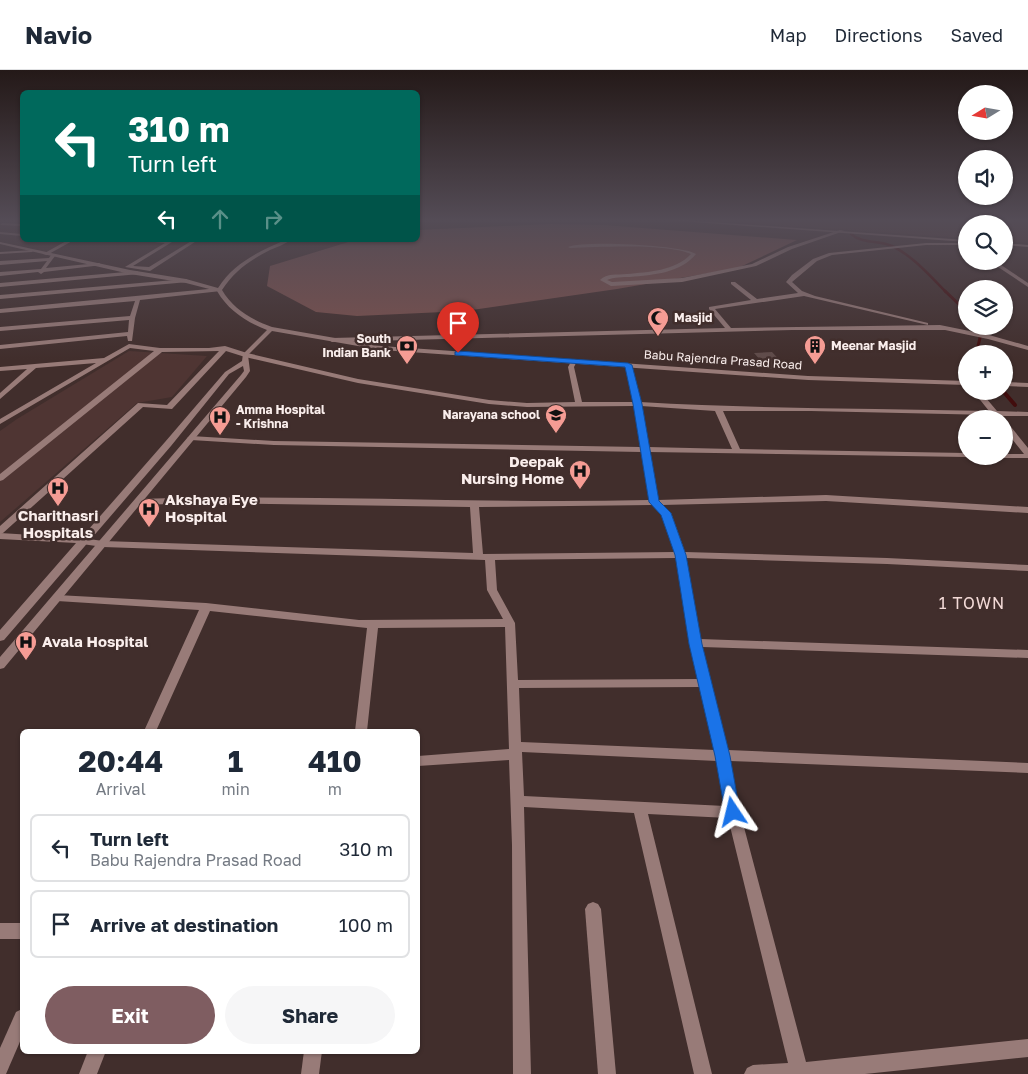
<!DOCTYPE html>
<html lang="en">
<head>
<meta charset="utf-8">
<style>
  body { margin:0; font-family:"Golos Text",sans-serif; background:#f6f6f7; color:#1f2937; height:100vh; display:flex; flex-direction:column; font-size:19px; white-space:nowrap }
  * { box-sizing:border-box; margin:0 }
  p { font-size:16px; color:#747a83 }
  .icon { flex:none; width:28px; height:28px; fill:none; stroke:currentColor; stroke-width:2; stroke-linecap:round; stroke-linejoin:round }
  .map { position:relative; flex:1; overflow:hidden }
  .side { position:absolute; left:20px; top:659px; width:400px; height:325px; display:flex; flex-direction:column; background:#fff; border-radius:8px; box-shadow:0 1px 4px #0004 }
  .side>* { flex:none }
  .banner { position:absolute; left:20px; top:20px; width:400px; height:152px; border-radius:8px; box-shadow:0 1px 4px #0004; background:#00695c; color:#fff; overflow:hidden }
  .needle { width:32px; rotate:259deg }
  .fabs { position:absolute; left:958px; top:15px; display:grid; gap:10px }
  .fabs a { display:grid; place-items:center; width:55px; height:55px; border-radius:50%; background:#fff; box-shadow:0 1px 4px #0004; font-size:25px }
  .pin { position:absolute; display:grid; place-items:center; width:42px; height:42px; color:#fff; margin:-51px -21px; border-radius:50% 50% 50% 0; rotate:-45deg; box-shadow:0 0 5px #0007 }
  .pin .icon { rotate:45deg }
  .me { position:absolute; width:55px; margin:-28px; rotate:350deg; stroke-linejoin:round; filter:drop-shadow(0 0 4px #0008) }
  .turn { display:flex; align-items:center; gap:18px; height:105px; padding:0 25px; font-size:22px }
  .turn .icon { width:65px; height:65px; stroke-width:2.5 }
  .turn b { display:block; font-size:35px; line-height:42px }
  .lanes { display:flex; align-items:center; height:48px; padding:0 25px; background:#0003; justify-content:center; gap:25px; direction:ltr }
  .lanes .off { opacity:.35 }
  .eta { display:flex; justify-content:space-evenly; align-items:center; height:85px; text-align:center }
  .eta b { font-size:30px; font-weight:700; line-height:35px }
  .button { display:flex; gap:10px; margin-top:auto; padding:10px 25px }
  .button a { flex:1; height:58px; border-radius:30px; background:#7f5d61; color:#fff; font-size:20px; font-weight:700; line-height:58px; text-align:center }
  .button a+a { background:#f6f6f7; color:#1f2937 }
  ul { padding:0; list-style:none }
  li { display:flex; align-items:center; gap:15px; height:68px; margin:0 10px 8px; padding:0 15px; border:2px solid #e0e1e3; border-radius:8px }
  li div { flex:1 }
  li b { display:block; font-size:19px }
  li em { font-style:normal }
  header { display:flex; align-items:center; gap:30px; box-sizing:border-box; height:70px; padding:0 25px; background:#fff; border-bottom:1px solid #e0e1e3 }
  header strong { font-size:24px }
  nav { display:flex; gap:28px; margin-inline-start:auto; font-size:18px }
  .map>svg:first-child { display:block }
  .built { fill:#4f3533 }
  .green { fill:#7c514d }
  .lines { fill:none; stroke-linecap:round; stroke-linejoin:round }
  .stream-far2 { stroke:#420d0d; stroke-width:2.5 }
  .stream-far1 { stroke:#420d0d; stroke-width:3 }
  .stream { stroke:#420d0d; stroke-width:4 }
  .building { fill:#604c4a }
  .minor { fill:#987b78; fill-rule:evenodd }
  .tertiary { fill:#987b78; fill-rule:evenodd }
  .route { fill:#1a73e8; stroke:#114b97 }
  .labels { text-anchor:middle; stroke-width:5; stroke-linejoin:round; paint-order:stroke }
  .far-poi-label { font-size:12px; font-weight:bold; fill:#faeeec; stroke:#412e2c; text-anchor:start }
  .far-street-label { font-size:12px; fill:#faeeec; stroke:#412e2c }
  .poi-label { font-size:15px; font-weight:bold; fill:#faeeec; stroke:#412e2c; text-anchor:start }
  .neighbourhood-label { font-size:16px; letter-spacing:1px; fill:#f3dad7; stroke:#412e2c }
</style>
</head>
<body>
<header>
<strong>Navio</strong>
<nav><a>Map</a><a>Directions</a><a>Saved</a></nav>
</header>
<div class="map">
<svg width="1028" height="1004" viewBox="0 0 1028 1004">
  <rect width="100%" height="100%" fill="#412e2c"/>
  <g class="built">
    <path d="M687,149H1028V173L1004,171V154H966V168Z"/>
    <path d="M129,281L207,286L172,327L137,333L0,452V361L17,349Z"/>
  </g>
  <path class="green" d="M550,154L604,155L797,170L738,198L617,219L465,241L357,246L316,242L267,216L270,196L355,170H418V160Z"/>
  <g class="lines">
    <path class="stream-far2" d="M851,164C862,174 879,170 892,176C913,186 930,206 946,222"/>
    <g class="stream-far1">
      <path d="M945,221L966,241"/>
      <path d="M976,284L983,256"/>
    </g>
    <path class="stream" d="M1003,321L1015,335"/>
  </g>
  <path class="building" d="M772,282L787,298L768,299L754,283Z"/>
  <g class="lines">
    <g class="minor">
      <path d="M2,153L22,154V156L0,155Z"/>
      <path d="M840,160L844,161L792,179L756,196L682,212L611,216L600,210C607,203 617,205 627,204C648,202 675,201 691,184C666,173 599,177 570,178L568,177C583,170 683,175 696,184C681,203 653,205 630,207C623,207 614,207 607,210L612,212L682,208L752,194L788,177Z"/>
      <path d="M0,162L22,164V166L0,164Z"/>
      <path d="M68,170H74L47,185L43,184Z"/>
      <path d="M134,170H160L172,172L133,196L149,197L193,170H198L150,201L125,197L165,173Z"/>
      <path d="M926,173H963L965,174L963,175H926L832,185L817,191L792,212L802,221L815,226L928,253V255L804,226L715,239L731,258L940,255L989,265L1028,276V280L988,269L945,260H792L332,272L329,270L332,268L725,258L709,239V237L751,230L731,214V212H735L757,229L798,223L786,212L792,205L813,189L829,183Z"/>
      <path d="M34,180L32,182L0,184V182Z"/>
      <path d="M51,185L55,186L46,198L99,193L102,195L44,202L41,204L38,202L0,206V202L41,199L47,191L0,195V191L49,188Z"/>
      <path d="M989,191H995L1028,213V217Z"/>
      <path d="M137,201L140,203L139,204L0,217V213Z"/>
      <path d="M186,209L189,211L188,212L0,229V225Z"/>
      <path d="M219,218L222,220L221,221L140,230L135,248L132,271H128L127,266L0,279V275L128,262L129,250L0,261V257L130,246L135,231L0,243V239Z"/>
      <path d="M129,274L160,278H209L225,276L247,283L358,309L489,330L527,333L575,332L568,297L572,290L574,289L577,291L574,297L582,332H633L625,295L628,293L631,295L640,332C756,339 873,338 989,341L973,321H980L997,341L1028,342V346H999L996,347L992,345L811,341H723L740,379L966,383V386H969L966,387L649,382L658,430L826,425L1028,437V443L826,431L662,435L671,443L685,482L887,488L1028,495V501L887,494L686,488L700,569L1028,580V588L702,577L728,680L1028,693V703L730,691L740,742L806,992L1028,969V987L865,1004H744L747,998L753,995L788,993L728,748L648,744L712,1004H694L634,743L524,737L531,1004H513L512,775L509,690L418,696V686L509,679L505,557L378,558L367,661H355L367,558L210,541L156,661H144L199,540L57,531L52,528L57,525L206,533L359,550L503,549L487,520L485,490L103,477L82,474L77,471L82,468L103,471L473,483L470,437L203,433L138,435L134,432L138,429C308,424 479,434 649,430L641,382L274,375L191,370L187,368L191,366L274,371L640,377L634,336L527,337L489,334L358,313L245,287L226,281L172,339L143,337L3,463L0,464V456L138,333L167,335L219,281L162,282L3,410L0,411V404L154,281L130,278L0,354V349L96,293L36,298L0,329V323L27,299L0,301V297L104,288ZM641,336L715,341L732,379L648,377ZM652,435L662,444L675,482L483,484L479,437ZM677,488L689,573L698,609L518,610L515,553L497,520L495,490ZM700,617L715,680L521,672L519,618ZM522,682L717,691L725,736L524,726Z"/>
      <path d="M1004,352H1007L1028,378V388H1004L1000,386H1004V384H1024L1004,359Z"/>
      <path d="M593,832L598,834L601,839L616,1004H598L585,839L588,834Z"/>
      <rect x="0" y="853" width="22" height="16"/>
      <path d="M22,939V967L6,1004H0V978L16,942Z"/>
      <path d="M88,981H106L97,1004H79Z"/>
      <path d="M304,981H322L319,1004H301Z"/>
    </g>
    <g class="tertiary">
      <path d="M653,149H668L966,170V172Z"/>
      <path d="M285,170H291C285,174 277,177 270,180C250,190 234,201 222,220C233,239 252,250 272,257L381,276L808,306L966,311V315L808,310L381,280L272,261L248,285L250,301L246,307L4,598L0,599V587L241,305L244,301L243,296L229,304L171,376L4,570L0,571V560L76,473L0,469V463L81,468L165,372L225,302L242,291L243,284L267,260C246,252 228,240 217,221L186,213L130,204L0,174V172L130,200L186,209L218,218C234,193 258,182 285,170Z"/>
      <path d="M1004,173L1028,175V177L1004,175Z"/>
      <path d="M1004,312L1028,313V317L1004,316Z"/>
    </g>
  </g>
  <linearGradient id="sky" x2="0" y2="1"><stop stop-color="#241918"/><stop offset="0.52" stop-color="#544c56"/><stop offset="1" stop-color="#544c56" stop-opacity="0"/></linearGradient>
  <rect width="1028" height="289" fill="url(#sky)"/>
  <path class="route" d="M458,281L628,293L632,295L642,334L659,431L671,443L686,485L702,574L730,686L740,742L738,747L733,749L727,747L725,742L715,686L689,574L675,485L661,445L649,432L633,334L625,297L455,285V282Z"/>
  <defs>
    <g id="mosque-pin" transform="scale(1.125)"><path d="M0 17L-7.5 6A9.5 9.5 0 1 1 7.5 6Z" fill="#f59c94" stroke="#412e2c"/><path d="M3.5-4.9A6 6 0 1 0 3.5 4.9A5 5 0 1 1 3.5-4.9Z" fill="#111"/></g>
    <g id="bank-pin" transform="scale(1.125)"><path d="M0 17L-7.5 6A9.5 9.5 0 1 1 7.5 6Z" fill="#f59c94" stroke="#412e2c"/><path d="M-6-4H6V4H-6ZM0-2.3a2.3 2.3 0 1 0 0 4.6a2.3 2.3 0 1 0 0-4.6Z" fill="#111"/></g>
    <g id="building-pin" transform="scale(1.125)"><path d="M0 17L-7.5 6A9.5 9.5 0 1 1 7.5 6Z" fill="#f59c94" stroke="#412e2c"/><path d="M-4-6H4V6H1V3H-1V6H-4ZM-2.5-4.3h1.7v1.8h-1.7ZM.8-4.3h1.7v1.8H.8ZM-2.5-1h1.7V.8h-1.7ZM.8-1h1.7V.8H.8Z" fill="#111"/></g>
    <g id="school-pin" transform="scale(1.125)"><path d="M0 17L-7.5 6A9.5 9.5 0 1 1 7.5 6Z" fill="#f59c94" stroke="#412e2c"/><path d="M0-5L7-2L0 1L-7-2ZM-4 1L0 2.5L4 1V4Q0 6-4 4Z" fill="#111"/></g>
    <g id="hospital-pin" transform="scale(1.125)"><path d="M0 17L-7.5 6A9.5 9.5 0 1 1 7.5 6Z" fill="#f59c94" stroke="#412e2c"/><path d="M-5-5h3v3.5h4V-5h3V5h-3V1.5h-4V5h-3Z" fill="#111"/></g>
  </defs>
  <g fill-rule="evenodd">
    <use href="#mosque-pin" x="658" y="248"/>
    <use href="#bank-pin" x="407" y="276"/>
    <use href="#building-pin" x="815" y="276"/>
    <use href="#school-pin" x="556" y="345"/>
    <use href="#hospital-pin" x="220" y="347"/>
    <use href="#hospital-pin" x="580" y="401"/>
    <use href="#hospital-pin" x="58" y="418"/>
    <use href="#hospital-pin" x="149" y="439"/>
    <use href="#hospital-pin" x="26" y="572"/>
  </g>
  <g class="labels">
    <g class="far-poi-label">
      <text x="674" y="252">Masjid</text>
      <text x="391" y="273" text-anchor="end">South<tspan x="391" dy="14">Indian Bank</tspan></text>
      <text x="831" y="280">Meenar Masjid</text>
      <text x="236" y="344">Amma Hospital<tspan x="236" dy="14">- Krishna</tspan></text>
      <text x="540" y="349" text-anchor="end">Narayana school</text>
    </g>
    <g class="far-street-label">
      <text transform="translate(723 290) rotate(4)" y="4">Babu Rajendra Prasad Road</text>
    </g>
    <g class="poi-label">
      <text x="564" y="397" text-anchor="end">Deepak<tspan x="564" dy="17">Nursing Home</tspan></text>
      <text x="165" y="435">Akshaya Eye<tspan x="165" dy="17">Hospital</tspan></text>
      <text x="58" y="451" text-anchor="middle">Charithasri<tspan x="58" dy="17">Hospitals</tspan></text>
      <text x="42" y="577">Avala Hospital</text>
    </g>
    <g class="neighbourhood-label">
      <text x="972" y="539">1 TOWN</text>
    </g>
  </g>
</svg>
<div class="fabs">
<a><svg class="needle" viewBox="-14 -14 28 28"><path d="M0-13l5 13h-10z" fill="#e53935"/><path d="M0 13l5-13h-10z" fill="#747a83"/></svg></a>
<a><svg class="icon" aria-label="sound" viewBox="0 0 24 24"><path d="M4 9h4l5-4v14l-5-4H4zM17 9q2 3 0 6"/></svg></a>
<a><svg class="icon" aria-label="search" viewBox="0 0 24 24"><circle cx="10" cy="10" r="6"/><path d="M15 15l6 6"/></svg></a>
<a><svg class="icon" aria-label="layers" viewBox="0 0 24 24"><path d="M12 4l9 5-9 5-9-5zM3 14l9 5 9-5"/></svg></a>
<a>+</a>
<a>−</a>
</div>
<div class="pin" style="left:458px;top:283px;background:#d93025"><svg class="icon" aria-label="arrive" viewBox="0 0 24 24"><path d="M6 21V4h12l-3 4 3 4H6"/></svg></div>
<svg class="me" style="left:733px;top:742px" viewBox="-20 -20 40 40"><path d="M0-17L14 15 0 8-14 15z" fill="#1a73e8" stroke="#fff" stroke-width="4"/></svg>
<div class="banner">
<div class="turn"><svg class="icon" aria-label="left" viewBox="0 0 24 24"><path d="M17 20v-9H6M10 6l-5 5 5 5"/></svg><div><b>310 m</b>Turn left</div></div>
<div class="lanes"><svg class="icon" aria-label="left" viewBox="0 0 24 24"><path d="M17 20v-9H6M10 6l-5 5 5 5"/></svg><svg class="icon off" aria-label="ahead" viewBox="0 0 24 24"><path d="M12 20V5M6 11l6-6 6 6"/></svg><svg class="icon off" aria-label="right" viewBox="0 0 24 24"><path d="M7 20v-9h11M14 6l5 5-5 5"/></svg></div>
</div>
<section class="side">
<div class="eta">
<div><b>20:44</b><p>Arrival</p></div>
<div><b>1</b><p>min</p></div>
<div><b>410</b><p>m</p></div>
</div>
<ul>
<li><svg class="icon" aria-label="left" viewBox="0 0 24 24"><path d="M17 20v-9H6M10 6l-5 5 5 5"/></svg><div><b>Turn left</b><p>Babu Rajendra Prasad Road</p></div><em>310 m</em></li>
<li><svg class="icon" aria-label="arrive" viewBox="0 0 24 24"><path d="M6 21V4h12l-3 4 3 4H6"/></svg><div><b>Arrive at destination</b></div><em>100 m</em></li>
</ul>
<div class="button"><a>Exit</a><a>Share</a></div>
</section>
</div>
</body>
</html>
